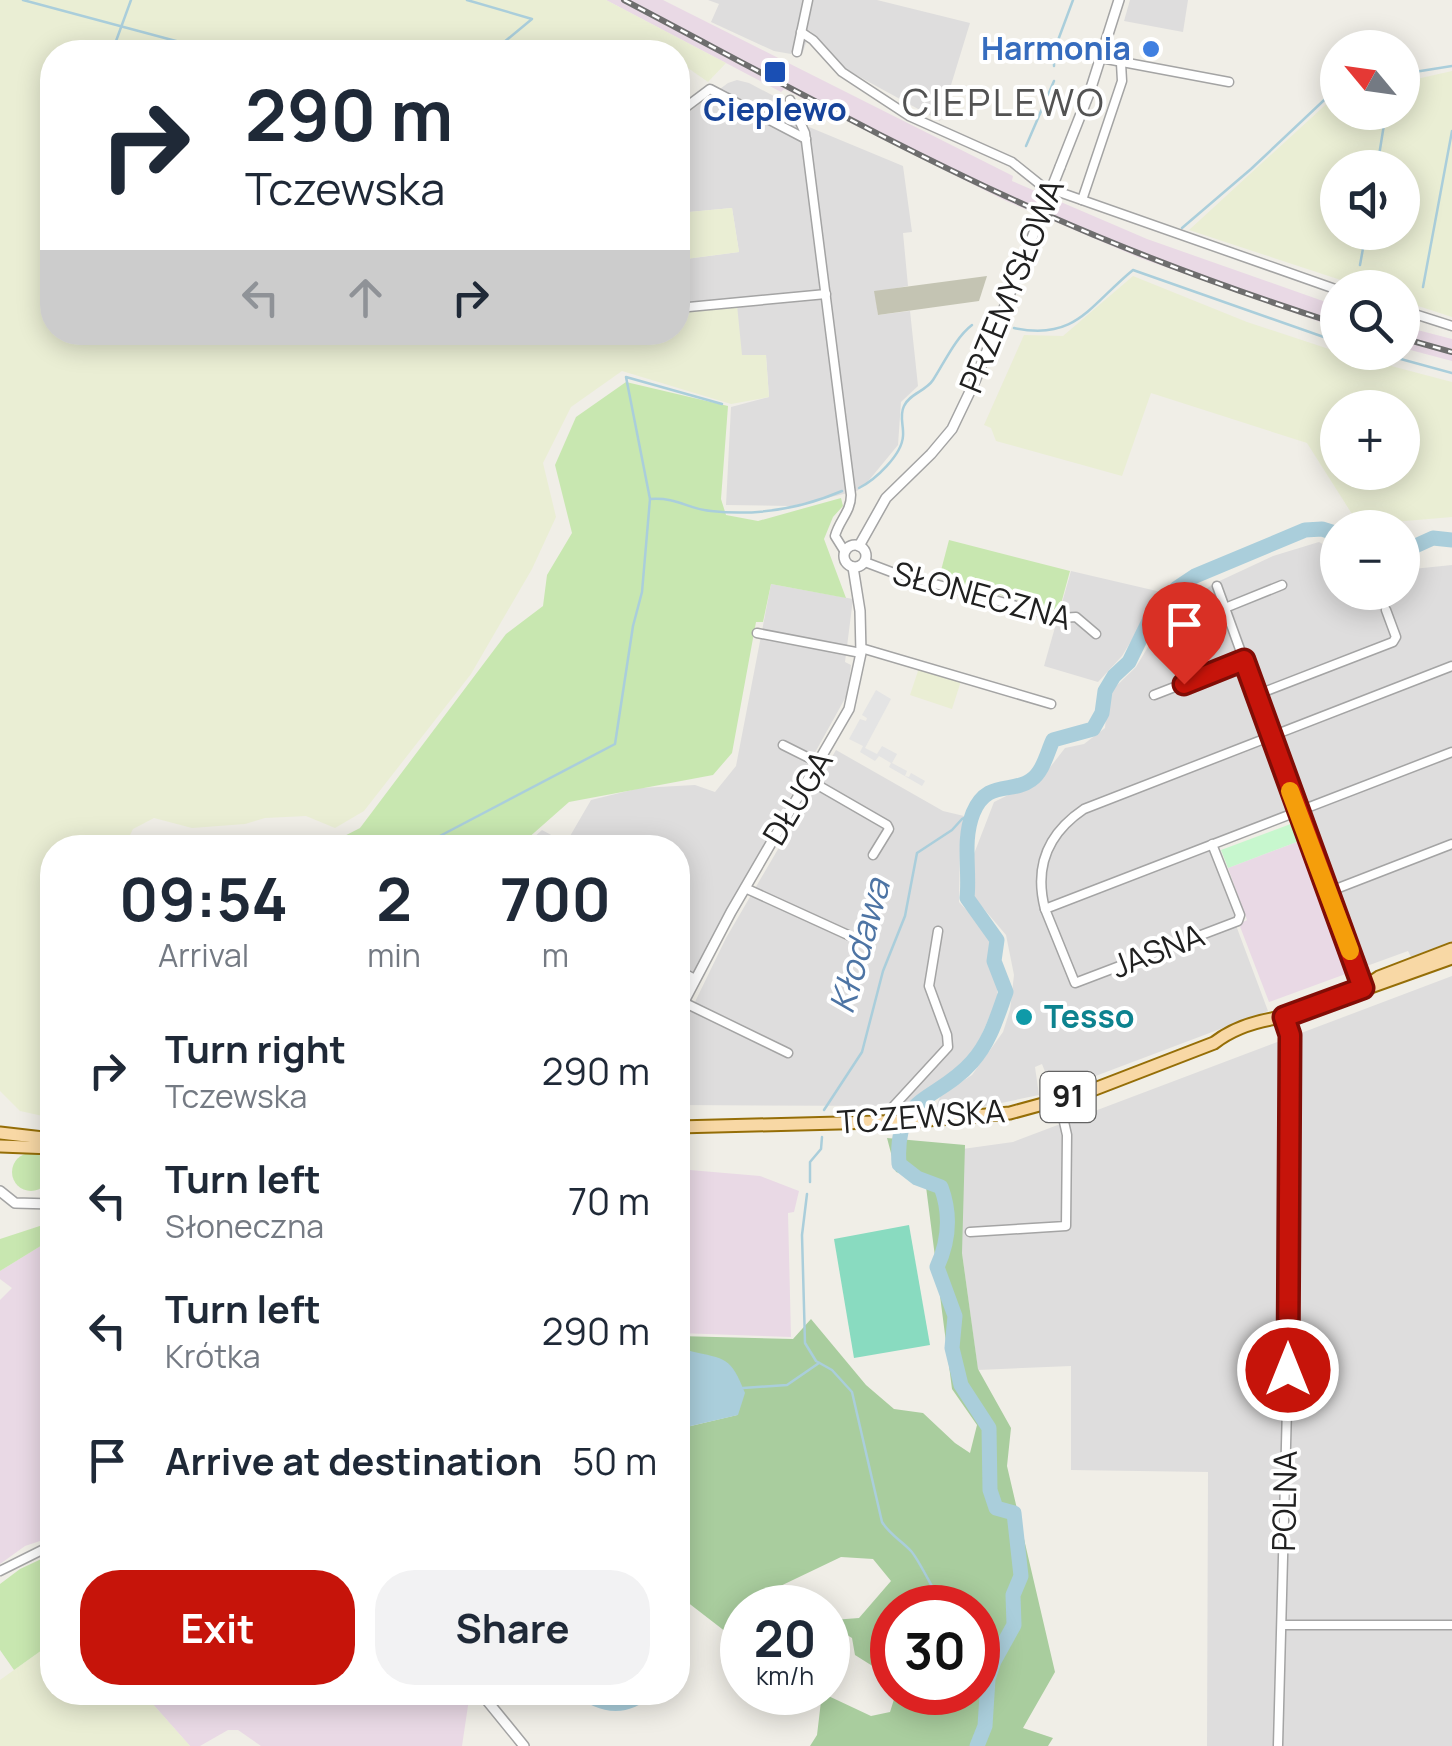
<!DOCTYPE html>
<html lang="en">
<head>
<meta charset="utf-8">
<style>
  body { margin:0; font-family:Manrope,sans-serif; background:#f2f2f3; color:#1f2937; height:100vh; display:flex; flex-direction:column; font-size:38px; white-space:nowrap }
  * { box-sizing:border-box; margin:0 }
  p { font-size:32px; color:#747a83 }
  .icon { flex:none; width:55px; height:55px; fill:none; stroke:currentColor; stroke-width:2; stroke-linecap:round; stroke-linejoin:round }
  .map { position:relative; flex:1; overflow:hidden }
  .panel { position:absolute; left:40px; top:835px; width:650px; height:870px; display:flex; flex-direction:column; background:#fff; border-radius:40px; box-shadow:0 5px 25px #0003 }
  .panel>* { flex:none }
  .guide { position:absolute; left:40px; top:40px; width:650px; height:305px; border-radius:40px; box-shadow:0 5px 25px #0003; background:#fff; color:#1f2937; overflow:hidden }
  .needle { width:65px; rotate:299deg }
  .controls { position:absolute; left:1320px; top:30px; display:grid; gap:20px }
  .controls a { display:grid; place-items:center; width:100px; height:100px; border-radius:50%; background:#fff; box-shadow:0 5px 25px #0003; font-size:50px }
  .speed { position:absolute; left:720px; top:1585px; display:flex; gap:20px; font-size:50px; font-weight:700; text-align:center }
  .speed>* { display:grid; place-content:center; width:130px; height:130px; border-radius:50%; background:#fff; box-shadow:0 5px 25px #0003; line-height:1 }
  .speed small { font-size:25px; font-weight:400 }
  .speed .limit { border:15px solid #d22; background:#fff; color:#111 }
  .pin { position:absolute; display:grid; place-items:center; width:85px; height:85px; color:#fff; margin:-102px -42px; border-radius:50% 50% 50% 0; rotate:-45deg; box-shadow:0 0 10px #0007 }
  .pin .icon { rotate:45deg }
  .me { position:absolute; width:110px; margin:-55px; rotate:0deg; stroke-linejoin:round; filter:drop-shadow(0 0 8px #0008) }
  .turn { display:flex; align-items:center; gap:35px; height:210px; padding:0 40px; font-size:45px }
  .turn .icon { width:130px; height:130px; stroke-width:2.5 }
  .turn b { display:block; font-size:70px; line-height:85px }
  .lanes { display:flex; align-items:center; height:95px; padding:0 40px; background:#0003; justify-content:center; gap:50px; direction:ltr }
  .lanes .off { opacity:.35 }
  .eta { display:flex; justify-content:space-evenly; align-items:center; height:170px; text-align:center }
  .eta b { font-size:60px; font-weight:700; line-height:70px }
  .primary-button { display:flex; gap:20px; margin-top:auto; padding:20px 40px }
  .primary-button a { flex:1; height:115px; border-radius:40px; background:#c6140a; color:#fff; font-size:40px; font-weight:700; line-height:115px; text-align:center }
  .primary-button a+a { background:#f2f2f3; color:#1f2937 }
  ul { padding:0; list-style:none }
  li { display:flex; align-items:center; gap:30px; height:130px; padding:0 40px }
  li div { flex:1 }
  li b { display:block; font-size:38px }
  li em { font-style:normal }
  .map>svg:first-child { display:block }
  .residential { fill:#dedddd }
  .industrial { fill:#e9d9e5 }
  .construction { fill:#c4c4b3 }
  .farmland { fill:#eaeed4; fill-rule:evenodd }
  .grass { fill:#c8e7b0 }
  .forest { fill:#a9cd9e }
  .park { fill:#c7f7ce }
  .pitch { fill:#89dbc0 }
  .parking { fill:#e4e4e4 }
  .water { fill:#aacedb }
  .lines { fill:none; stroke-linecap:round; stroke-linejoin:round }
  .stream { stroke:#aacedb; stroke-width:2.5 }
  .river { stroke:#aacedb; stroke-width:15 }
  .minor-casing { stroke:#a4a4a4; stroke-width:11 }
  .tertiary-casing { stroke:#a4a4a4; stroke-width:12 }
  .primary-casing { stroke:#956e07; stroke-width:15 }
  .minor { stroke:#fff; stroke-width:8 }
  .tertiary { stroke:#fff; stroke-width:9 }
  .primary { stroke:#f8d8a5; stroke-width:11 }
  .rail-casing { stroke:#6e6e6e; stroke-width:6 }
  .rail { stroke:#fff; stroke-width:2.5; stroke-dasharray:8; stroke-linecap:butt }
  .tertiary-bridge-casing { stroke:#a4a4a4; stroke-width:12; stroke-linecap:butt }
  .tertiary-bridge { stroke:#fff; stroke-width:9 }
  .route-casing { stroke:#810d06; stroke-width:25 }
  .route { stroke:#c6140a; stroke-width:18 }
  .slow { stroke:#f59e0b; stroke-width:18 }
  .shop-dot { fill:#3f7fe0; stroke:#fff; stroke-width:4 }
  .transit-dot { fill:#1a4fb4; stroke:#fff; stroke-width:4 }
  .culture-dot { fill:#0f9aa8; stroke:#fff; stroke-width:4 }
  .labels { text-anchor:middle; stroke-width:8; stroke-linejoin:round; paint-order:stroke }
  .shield { fill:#fff; stroke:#636363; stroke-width:2.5 }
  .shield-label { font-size:30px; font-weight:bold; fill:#202020 }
  .shop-label { font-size:32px; font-weight:bold; fill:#366cbe; stroke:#fff; text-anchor:end }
  .transit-label { font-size:32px; font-weight:bold; fill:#164399; stroke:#fff }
  .street-label { font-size:32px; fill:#202020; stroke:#fff }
  .culture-label { font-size:32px; font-weight:bold; fill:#0d838f; stroke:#fff; text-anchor:start }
  .water-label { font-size:35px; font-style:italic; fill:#4d74a4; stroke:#fff }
  .quarter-label { font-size:38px; letter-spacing:2.5px; fill:#535353; stroke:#fff }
</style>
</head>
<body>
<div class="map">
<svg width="1452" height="1746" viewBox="0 0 1452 1746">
  <rect width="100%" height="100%" fill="#f0eee7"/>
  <g class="residential">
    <path d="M708,0H877L970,23L940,121L847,70L810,31L803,52L794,46L791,54L774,51L711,22L719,4Z"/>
    <path d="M1130,0H1188L1183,32L1124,21Z"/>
    <path d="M737,80L749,83L789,104L800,126V133L803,134L809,127L903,166L912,232L903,233L908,286L875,292L878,315L910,311L918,386L901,402L898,445L870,479L857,491L791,506L726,505L731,407L769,397L766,356L742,355L678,311V260L739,252L732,208L678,213V120L728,83Z"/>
    <path d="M1319,542L1333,550L1337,561L1338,592H1402L1403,570L1452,565V941L1411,957L1408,951L1364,967L1300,808L1210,842L1237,917L1234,920L1268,1011L1053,1092L1042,1064L1035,1067L1039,1095L982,1107L934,1111L941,1095L972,1075L1003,1032L1010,1010L1014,975L1006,935L973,896L972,859L994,802L1041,779L1065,748L1084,744L1105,728L1108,694L1136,667L1158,630L1182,606L1213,584L1273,556Z"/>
    <path d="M1071,571L1161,592L1122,656L1098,682L1044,666Z"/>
    <path d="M771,584L853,599L845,662L851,665L848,693L678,1000V848H522L542,830L566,843L591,800L640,788L695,785L715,792L736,766Z"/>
    <path d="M836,750L943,811L964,816L960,844L959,902L991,936L998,997L975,1050L943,1083L901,1106L678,1105V1037L726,938Z"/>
    <path d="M1452,976V1746H1207L1208,1472L1071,1470V1366L978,1370L948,1151L1013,1142Z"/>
  </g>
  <g class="industrial">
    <path d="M606,0H663L1013,176L1012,181L1147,239L1337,306V328L1140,258L1004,200L784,89L781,92Z"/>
    <path d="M1402,326L1452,339V361L1403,348Z"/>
    <path d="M1302,840L1351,972L1269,1002L1239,924L1247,920L1228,868Z"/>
    <path d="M678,1169L760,1176L799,1191L794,1212L788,1213L791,1337L678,1333Z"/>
    <path d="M52,1239V1537L25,1546L0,1564V1300L12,1288L0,1279V1271Z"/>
    <path d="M464,1692L469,1699L462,1746H261L238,1730H228L200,1746H190L143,1693Z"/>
  </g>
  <path class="construction" d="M987,276L979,301L878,315L874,291Z"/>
  <g class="farmland">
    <path d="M0,0H606L726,63L708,82L678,61V52H52V332H678V311L737,305L742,355H766L769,397L731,404L622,371L571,407L543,463L556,517L532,569L471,674L364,811L335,828L306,816L265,818L245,824L192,828L154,818L133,829L124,847L52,848V1118L20,1111L0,1091Z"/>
    <path d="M1452,71V317L1403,301L1402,288L1362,287L1189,230L1335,96L1338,112H1402L1403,82ZM1338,168H1402V232H1338Z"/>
    <path d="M732,208L739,252L678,260V213Z"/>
    <path d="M1133,276L1247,322L1338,352L1452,382V517L1359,525L1307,443L1151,393L1122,476L996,441L991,428L984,425L1024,335L1063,336ZM1338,408H1402V472H1338Z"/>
    <path d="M919,668L961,681L952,709L910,695Z"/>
    <path d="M42,1650L52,1651V1692L143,1693L190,1746H0V1680Z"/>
  </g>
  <g class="grass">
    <path d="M626,382L728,406L721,499L726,515L758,521L841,498L843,506L833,517L824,539L846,598L771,584L763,622H756L732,753L713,775L569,802L518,847L321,848L360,828L506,634L543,606L547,575L572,533L555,465L576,417Z"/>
    <path d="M949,540L1070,571L1059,611L939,578Z"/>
    <circle cx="31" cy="1172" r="19"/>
    <path d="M52,1222V1239L0,1271V1239Z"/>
    <path d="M52,1554V1594L43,1602L52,1614V1651L42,1650L14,1670L0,1650V1584L20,1569Z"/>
  </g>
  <path class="forest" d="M887,1138L965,1145L962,1253L978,1369L1011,1428L1007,1466L1055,1672L1023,1728L1053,1738L1048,1746H810L817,1735L822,1693L871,1716L890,1712L896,1693L978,1692V1608H892V1684L890,1677L855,1655L852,1638L837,1629L833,1620L859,1618L891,1581L873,1559L841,1557L772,1590L753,1607L742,1608V1617L726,1632L682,1598L678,1601V1429L737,1415L690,1351L678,1352V1336L793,1339L811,1319L866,1385L894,1409L923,1413L955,1443L970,1453L977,1425L952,1389L925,1179L896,1172Z"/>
  <path class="park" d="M1296,822L1302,840L1228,868L1221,850Z"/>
  <path class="pitch" d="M909,1225L930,1345L854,1358L834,1239Z"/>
  <path class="parking" d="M876,690L891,699L865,748L877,754L882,746L897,754L892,763L907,771L905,776L909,777L911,773L925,781L922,786L889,767L891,763L879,756L875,761L860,752L863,746L849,739L860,719L866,721L867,718L862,715Z"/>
  <g class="water">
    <path d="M690,1351C726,1359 731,1357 745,1393L738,1415L678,1429V1352Z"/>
    <path d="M573,1693H654C629,1719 599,1715 573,1693Z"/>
  </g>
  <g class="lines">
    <g class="stream">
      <path d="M23,0L217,52"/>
      <path d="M467,0L532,19L492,52"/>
      <path d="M1057,43L1073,0"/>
      <path d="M112,52L131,0"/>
      <path d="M1054,54V66"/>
      <path d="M1402,74L1452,66"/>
      <path d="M1026,146L1054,81"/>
      <path d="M1377,168L1386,112"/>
      <path d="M1182,228L1251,169L1338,87"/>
      <path d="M47,232L52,212"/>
      <path d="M1360,265L1366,232"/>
      <path d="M1423,287L1452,131"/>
      <path d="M1014,328C1076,341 1089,306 1133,270L1338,342"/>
      <path d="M1375,352L1452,373"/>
      <path d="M859,488C875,480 902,455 903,436C904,426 899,416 904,406C909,394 926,391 933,380C944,363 956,337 972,325"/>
      <path d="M650,499L626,377L722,404"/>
      <path d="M417,848L615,744L633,626L642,592L650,499C678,497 687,509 711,511C756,516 800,509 842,491"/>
      <path d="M824,1110L862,1052L883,971L905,916L917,853L952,830L962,819L972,815"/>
      <path d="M810,1182V1162L821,1149L822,1137"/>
      <path d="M807,1194L802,1235L805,1343L816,1361L832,1370L852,1392L882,1522C890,1535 901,1540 911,1551C920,1561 934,1593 945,1608"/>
      <path d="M743,1388L787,1385L819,1363"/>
      <path d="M978,1667L988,1679"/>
    </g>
    <g class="river">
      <path d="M1402,552L1433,538L1452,540"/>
      <path d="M977,1746L985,1726L988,1679L994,1661L1014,1625L1013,1595L1021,1576L1014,1513L996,1508L990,1490L989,1428L961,1385L952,1348L955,1316L937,1267C949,1241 951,1214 941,1187L917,1178L899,1164C894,1094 937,1102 972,1062C990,1042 997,1017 1006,992L994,961L997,940L967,898C970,870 962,841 973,813C987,779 1012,794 1031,780C1043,772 1047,753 1053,740L1093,729L1102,713L1105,691L1114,676L1129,662L1150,619L1177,588L1195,576L1305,530L1322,529L1338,534"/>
    </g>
    <g class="minor-casing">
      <g id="minor">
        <path d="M801,32L813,40L842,72L909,116L1012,162L1042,186L1338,290"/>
        <path d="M797,52L808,0"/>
        <path d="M1101,58L1229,82"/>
        <path d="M790,100L805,133L851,495C851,512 839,520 835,536L845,552"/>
        <path d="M678,113L710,89L806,139"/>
        <path d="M1082,200L1122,81L1121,63"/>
        <path d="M678,308L826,294"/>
        <path d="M1402,310L1452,326"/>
        <path d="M865,562L894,573L1061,618L1076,617L1096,634"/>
        <path d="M1217,586L1363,988"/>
        <path d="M1225,608L1282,585"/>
        <path d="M757,633L861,653"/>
        <path d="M861,648L1051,704"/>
        <path d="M1154,695L1244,660"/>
        <path d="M1256,695L1393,642L1396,637L1386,610"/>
        <path d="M783,745L819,763"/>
        <path d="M809,780L887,825L889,829L873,855"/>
        <path d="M1212,844L1240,915L1238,921L1075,983L1045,909L1452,752"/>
        <path d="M745,888L848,935"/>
        <path d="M1328,892L1452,844"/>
        <path d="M1045,909C1034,867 1047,834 1084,809L1452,666"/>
        <path d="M678,970L695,979"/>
        <path d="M683,1002L788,1053"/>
        <path d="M888,1122L891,1109L948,1047L947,1035L929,986L938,931"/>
        <path d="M970,1232L1066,1226L1067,1135L1059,1100"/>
        <path d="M0,1571L52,1545"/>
        <path d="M1282,1625H1452"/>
        <path d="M1278,1745L1288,1370L1290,1035L1284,1017"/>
      </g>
    </g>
    <g class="tertiary-casing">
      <g id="tertiary">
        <path d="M1060,167L1090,91L1119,0"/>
        <circle cx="855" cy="556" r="11"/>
        <path d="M859,546L886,498L931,454L952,429L975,381L1030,243"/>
        <path d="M678,1013L731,912L849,709L861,653L860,611L853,567"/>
        <path d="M0,1191L15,1203L52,1204"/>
        <path d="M480,1692L524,1746"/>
      </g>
    </g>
    <g class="primary-casing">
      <g id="primary">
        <path d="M1367,985L1379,977L1452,949"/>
        <path d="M1278,1020L1452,958"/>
        <path d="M678,1127L916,1121L1010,1113L1087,1092L1214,1043C1233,1028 1260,1020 1284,1017"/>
        <path d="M0,1133L52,1139"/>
        <path d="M0,1146L52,1148"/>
      </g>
    </g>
    <use href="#minor" class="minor"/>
    <use href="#tertiary" class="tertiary"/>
    <use href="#primary" class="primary"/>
    <g class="rail-casing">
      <g id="rail">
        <path d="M624,0C763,73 901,150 1045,214C1140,256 1238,292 1338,324"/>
        <path d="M1402,338L1452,352"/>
      </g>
    </g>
    <use href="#rail" class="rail"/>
    <g class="tertiary-bridge-casing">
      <path id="tertiary-bridge" d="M1030,243L1060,167"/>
    </g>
    <use href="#tertiary-bridge" class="tertiary-bridge"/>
  </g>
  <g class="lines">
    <g class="route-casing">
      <path id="route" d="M1184,684L1244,660L1363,988L1284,1017L1290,1035L1288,1370"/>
    </g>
    <use href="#route" class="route"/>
    <path class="slow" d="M1290,791L1350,951"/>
  </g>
  <circle class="shop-dot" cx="1151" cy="49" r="10"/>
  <rect class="transit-dot" x="763" y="60" width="24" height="24" rx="5"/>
  <circle class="culture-dot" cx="1024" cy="1017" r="10"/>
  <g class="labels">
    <rect class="shield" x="1040.5" y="1072" width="55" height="50" rx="8"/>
    <g class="shield-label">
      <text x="1068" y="1107">91</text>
    </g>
    <g class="shop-label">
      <text x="1131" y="60">Harmonia</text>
    </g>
    <g class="transit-label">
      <text x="775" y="121">Cieplewo</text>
    </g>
    <g class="street-label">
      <text transform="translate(1012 286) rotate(-68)" y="11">PRZEMYSŁOWA</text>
      <text transform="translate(982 596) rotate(15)" y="11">SŁONECZNA</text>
      <text transform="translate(798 798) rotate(-59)" y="11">DŁUGA</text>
      <text transform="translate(1158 951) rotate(-21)" y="11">JASNA</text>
      <text transform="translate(921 1117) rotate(-4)" y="11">TCZEWSKA</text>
      <text transform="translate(1285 1501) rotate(-89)" y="11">POLNA</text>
    </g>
    <g class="culture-label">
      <text x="1044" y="1028">Tesso</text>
    </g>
    <g class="water-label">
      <text transform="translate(860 946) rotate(-74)" y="12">Kłodawa</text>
    </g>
    <g class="quarter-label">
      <text x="1004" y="116">CIEPLEWO</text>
    </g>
  </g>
</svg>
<div class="controls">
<a><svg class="needle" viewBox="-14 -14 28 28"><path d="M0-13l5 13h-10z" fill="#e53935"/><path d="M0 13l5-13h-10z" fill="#747a83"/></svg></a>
<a><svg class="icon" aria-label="sound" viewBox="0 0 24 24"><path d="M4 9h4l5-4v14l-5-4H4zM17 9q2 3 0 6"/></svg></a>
<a><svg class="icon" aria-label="search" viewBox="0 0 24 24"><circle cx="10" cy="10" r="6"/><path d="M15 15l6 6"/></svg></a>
<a>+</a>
<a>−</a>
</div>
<div class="speed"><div>20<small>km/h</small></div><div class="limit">30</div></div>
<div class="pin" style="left:1184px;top:684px;background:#d93025"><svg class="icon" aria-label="arrive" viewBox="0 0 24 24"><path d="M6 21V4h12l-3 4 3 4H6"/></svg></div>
<svg class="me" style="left:1288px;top:1370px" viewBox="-20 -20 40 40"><circle r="17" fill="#c6140a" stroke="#fff" stroke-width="3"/><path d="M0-11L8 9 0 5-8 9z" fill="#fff"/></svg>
<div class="guide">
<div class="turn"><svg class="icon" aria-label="right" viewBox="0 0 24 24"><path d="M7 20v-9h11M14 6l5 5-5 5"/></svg><div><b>290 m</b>Tczewska</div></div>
<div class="lanes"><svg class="icon off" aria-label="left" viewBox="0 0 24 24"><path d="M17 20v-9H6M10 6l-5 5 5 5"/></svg><svg class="icon off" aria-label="ahead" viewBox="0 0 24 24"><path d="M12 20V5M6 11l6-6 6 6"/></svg><svg class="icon" aria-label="right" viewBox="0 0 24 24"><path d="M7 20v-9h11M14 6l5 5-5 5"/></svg></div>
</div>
<section class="panel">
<div class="eta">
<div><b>09:54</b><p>Arrival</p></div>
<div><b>2</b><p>min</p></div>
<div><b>700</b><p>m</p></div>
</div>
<ul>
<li><svg class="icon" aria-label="right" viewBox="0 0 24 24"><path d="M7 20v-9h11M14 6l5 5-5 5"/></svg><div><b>Turn right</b><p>Tczewska</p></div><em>290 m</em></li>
<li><svg class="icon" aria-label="left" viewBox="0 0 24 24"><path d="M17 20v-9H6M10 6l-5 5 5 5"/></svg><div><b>Turn left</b><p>Słoneczna</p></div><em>70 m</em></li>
<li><svg class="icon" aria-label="left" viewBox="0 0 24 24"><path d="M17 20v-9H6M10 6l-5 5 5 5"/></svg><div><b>Turn left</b><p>Krótka</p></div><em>290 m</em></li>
<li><svg class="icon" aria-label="arrive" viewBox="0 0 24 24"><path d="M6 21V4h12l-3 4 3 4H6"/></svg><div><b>Arrive at destination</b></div><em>50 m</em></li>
</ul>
<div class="primary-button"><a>Exit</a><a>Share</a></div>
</section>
</div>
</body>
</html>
